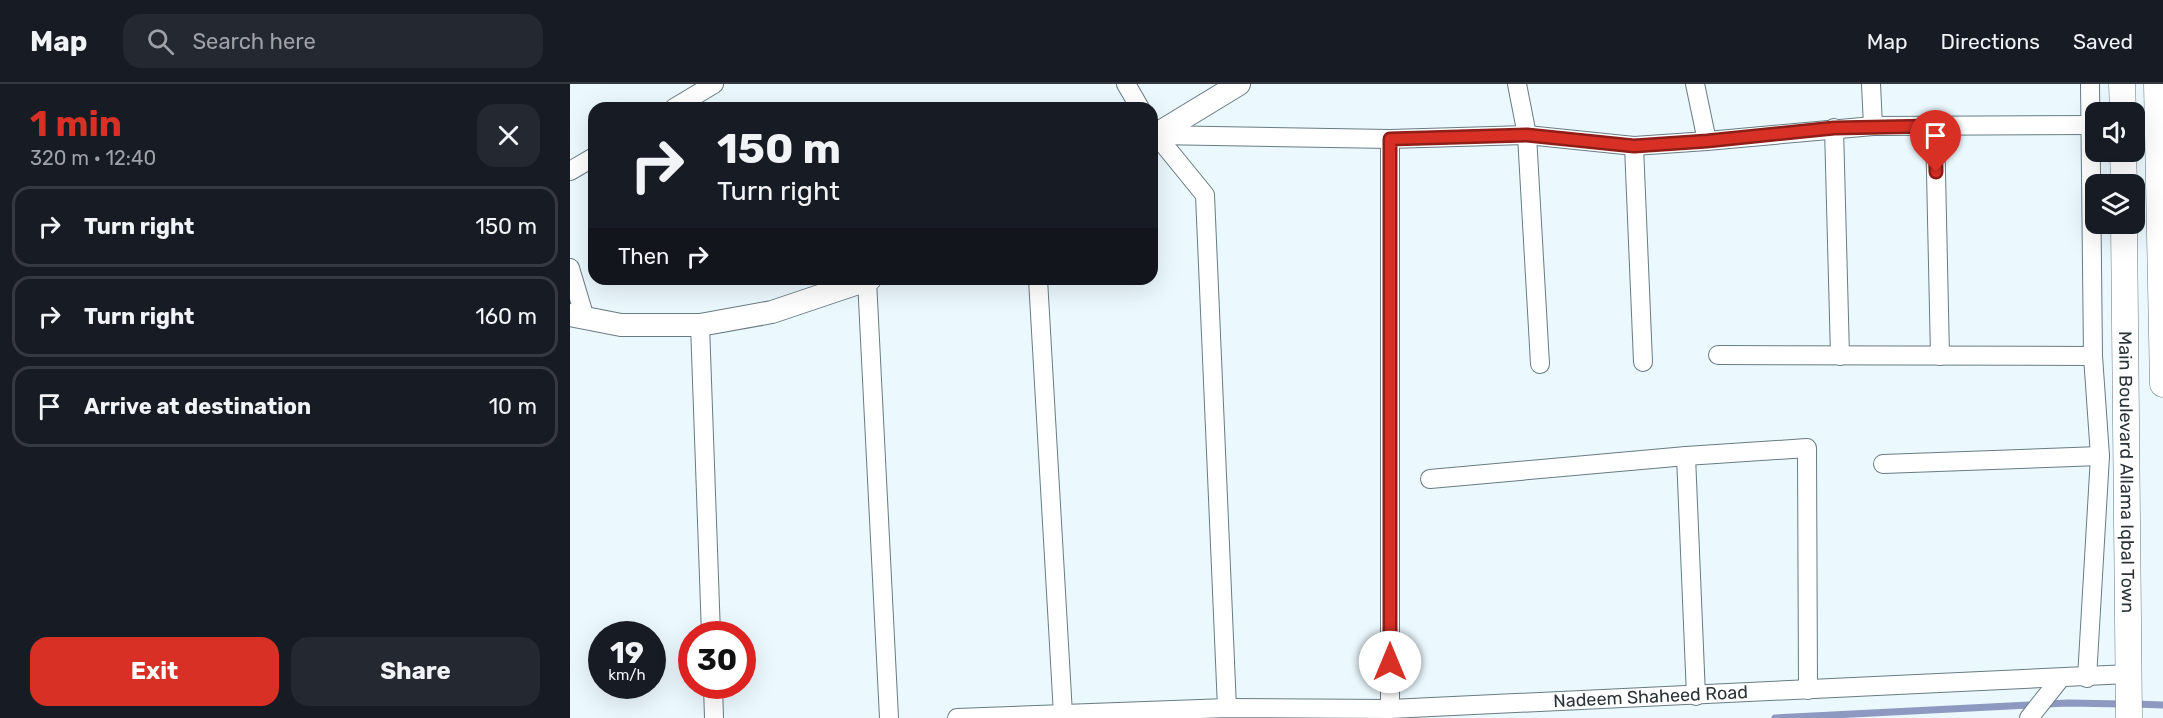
<!DOCTYPE html>
<html lang="en">
<head>
<meta charset="utf-8">
<style>
  body { margin:0; font-family:Rubik,sans-serif; background:#242831; color:#f1f3f6; height:100vh; display:flex; flex-direction:column; font-size:22px; white-space:nowrap }
  * { box-sizing:border-box; margin:0 }
  p { font-size:20px; color:#9ea1a6 }
  .icon { flex:none; width:33px; height:33px; fill:none; stroke:currentColor; stroke-width:2; stroke-linecap:round; stroke-linejoin:round }
  .map { position:relative; flex:1; overflow:hidden }
  .sheet { display:flex; flex-direction:column; background:#171b24; width:570px }
  .sheet>* { flex:none }
  .guide { position:absolute; left:18px; top:18px; width:570px; height:183px; border-radius:18px; box-shadow:0 6px 24px #0002; background:#171b24; color:#f1f3f6; overflow:hidden }
  .controls { position:absolute; left:1515px; top:18px; display:grid; gap:12px }
  .controls a { display:grid; place-items:center; width:60px; height:60px; border-radius:12px; background:#171b24; box-shadow:0 6px 24px #0002; font-size:30px }
  .speed { position:absolute; left:18px; top:537px; display:flex; gap:12px; font-size:30px; font-weight:700; text-align:center }
  .speed>* { display:grid; place-content:center; width:78px; height:78px; border-radius:50%; background:#171b24; box-shadow:0 6px 24px #0002; line-height:1 }
  .speed small { font-size:15px; font-weight:400 }
  .speed .limit { border:9px solid #d22; background:#fff; color:#111 }
  .pin { position:absolute; display:grid; place-items:center; width:51px; height:51px; color:#fff; margin:-62px -26px; border-radius:50% 50% 50% 0; rotate:-45deg; box-shadow:0 0 6px #0007 }
  .pin .icon { rotate:45deg }
  .me { position:absolute; width:66px; margin:-33px; rotate:0deg; stroke-linejoin:round; filter:drop-shadow(0 0 4px #0008) }
  .turn { display:flex; align-items:center; gap:21px; height:126px; padding:0 30px; font-size:27px }
  .turn .icon { width:78px; height:78px; stroke-width:2.5 }
  .turn b { display:block; font-size:42px; line-height:51px }
  .then { display:flex; align-items:center; height:57px; padding:0 30px; background:#0003; gap:12px; font-size:22px }
  .round { display:grid; place-items:center; flex:none; width:63px; height:63px; border-radius:18px; background:#242831 }
  .headline { display:flex; align-items:center; justify-content:space-between; height:102px; padding:0 30px }
  h1 { font-size:36px; font-weight:700; line-height:45px; color:#d93025 }
  .primary-button { display:flex; gap:12px; margin-top:auto; padding:12px 30px }
  .primary-button a { flex:1; height:69px; border-radius:18px; background:#d93025; color:#fff; font-size:24px; font-weight:700; line-height:69px; text-align:center }
  .primary-button a+a { background:#242831; color:#f1f3f6 }
  ul { padding:0; list-style:none }
  li { display:flex; align-items:center; gap:18px; height:81px; margin:0 12px 9px; padding:0 18px; border:3px solid #363941; border-radius:18px }
  li div { flex:1 }
  li b { display:block; font-size:22px }
  li em { font-style:normal }
  header { display:flex; align-items:center; gap:36px; box-sizing:border-box; height:84px; padding:0 30px; background:#171b24; border-bottom:2px solid #363941 }
  header strong { font-size:28px }
  nav { display:flex; gap:33px; margin-inline-start:auto; font-size:21px }
  .search { width:420px; height:54px; background:#242831; display:flex; align-items:center; gap:15px; box-sizing:border-box; padding:0 21px; border-radius:18px; color:#9ea1a6; font-size:22px }
  main { display:flex; flex:1; min-height:0 }
  .map>svg:first-child { display:block }
  .lines { fill:none; stroke-linecap:round; stroke-linejoin:round }
  .stream { stroke:#8e99c1; stroke-width:7 }
  .minor-casing { stroke:#687b84; stroke-width:20 }
  .tertiary-casing { stroke:#687b84; stroke-width:24 }
  .secondary-casing { stroke:#687b84; stroke-width:27 }
  .minor { stroke:#fff; stroke-width:18 }
  .tertiary { stroke:#fff; stroke-width:22 }
  .secondary { stroke:#fff; stroke-width:26 }
  .route-casing { stroke:#8d1f18; stroke-width:15 }
  .route { stroke:#d93025; stroke-width:10 }
  .labels { text-anchor:middle; stroke-width:5; stroke-linejoin:round; paint-order:stroke }
  .street-label { font-size:18px; fill:#2b3337; stroke:#fff }
</style>
</head>
<body>
<header>
<strong>Map</strong>
<div class="search"><svg class="icon" aria-label="search" viewBox="0 0 24 24"><circle cx="10" cy="10" r="6"/><path d="M15 15l6 6"/></svg>Search here</div>
<nav><a>Map</a><a>Directions</a><a>Saved</a></nav>
</header>
<main>
<section class="sheet">
<div class="headline"><div><h1>1 min</h1><p>320 m · 12:40</p></div><a class="round"><svg class="icon" aria-label="close" viewBox="0 0 24 24"><path d="M6 6l12 12M18 6L6 18"/></svg></a></div>
<ul>
<li><svg class="icon" aria-label="right" viewBox="0 0 24 24"><path d="M7 20v-9h11M14 6l5 5-5 5"/></svg><div><b>Turn right</b></div><em>150 m</em></li>
<li><svg class="icon" aria-label="right" viewBox="0 0 24 24"><path d="M7 20v-9h11M14 6l5 5-5 5"/></svg><div><b>Turn right</b></div><em>160 m</em></li>
<li><svg class="icon" aria-label="arrive" viewBox="0 0 24 24"><path d="M6 21V4h12l-3 4 3 4H6"/></svg><div><b>Arrive at destination</b></div><em>10 m</em></li>
</ul>
<div class="primary-button"><a>Exit</a><a>Share</a></div>
</section>
<div class="map">
<svg width="1593" height="634" viewBox="0 0 1593 634">
  <rect width="100%" height="100%" fill="#ebf8fe"/>
  <g class="lines">
    <g class="stream">
      <path d="M1564,620L1593,621"/>
      <path d="M1205,634L1498,619L1553,620"/>
    </g>
    <g class="minor-casing">
      <g id="minor">
        <path d="M556,0L570,24"/>
        <path d="M947,0L957,51L970,280"/>
        <path d="M1125,0L1137,57"/>
        <path d="M1301,0L1303,42"/>
        <path d="M104,24L144,0"/>
        <path d="M1365,42L1370,272"/>
        <path d="M1264,44L1270,272"/>
        <path d="M582,46L635,111L657,624"/>
        <path d="M585,51L820,55L957,51L1064,62L1137,57L1303,42L1526,41"/>
        <path d="M820,55V625"/>
        <path d="M1064,62L1073,278"/>
        <path d="M0,87L24,73"/>
        <path d="M0,184L15,234"/>
        <path d="M468,195L493,630"/>
        <path d="M297,196L319,634"/>
        <path d="M130,241L141,550"/>
        <path d="M1148,271L1523,272"/>
        <path d="M1116,372L1126,612"/>
        <path d="M1313,380L1530,372"/>
        <path d="M860,395L1116,372L1237,364L1238,606"/>
        <path d="M1517,594L1530,372L1523,272L1520,0"/>
        <path d="M143,602L144,634"/>
        <path id="s1" d="M387,634L657,624L820,625L1559,590"/>
        <path d="M1459,634L1490,595"/>
      </g>
    </g>
    <g class="tertiary-casing">
      <g id="tertiary">
        <path d="M582,53L669,0"/>
        <path d="M0,231L51,241H130L202,228L300,195"/>
      </g>
    </g>
    <g class="secondary-casing">
      <g id="secondary">
        <path d="M1552,0L1553,28"/>
        <path d="M1587,0L1593,300"/>
        <path d="M1553,68L1554,100"/>
        <path id="s2" d="M1554,140L1559,634"/>
      </g>
    </g>
    <use href="#minor" class="minor"/>
    <use href="#tertiary" class="tertiary"/>
    <use href="#secondary" class="secondary"/>
  </g>
  <g class="lines">
    <g class="route-casing">
      <path id="route" d="M820,578V55L957,51L1064,62L1137,57L1264,44L1365,42L1366,88"/>
    </g>
    <use href="#route" class="route"/>
  </g>
  <g class="labels">
    <g class="street-label">
      <text dy="6" stroke="none"><textPath href="#s2" startOffset="248">Main Boulevard Allama Iqbal Town</textPath></text>
      <text dy="6" stroke="none"><textPath href="#s1" startOffset="694">Nadeem Shaheed Road</textPath></text>
    </g>
  </g>
</svg>
<div class="controls">
<a><svg class="icon" aria-label="sound" viewBox="0 0 24 24"><path d="M4 9h4l5-4v14l-5-4H4zM17 9q2 3 0 6"/></svg></a>
<a><svg class="icon" aria-label="layers" viewBox="0 0 24 24"><path d="M12 4l9 5-9 5-9-5zM3 14l9 5 9-5"/></svg></a>
</div>
<div class="speed"><div>19<small>km/h</small></div><div class="limit">30</div></div>
<div class="pin" style="left:1366px;top:88px;background:#d93025"><svg class="icon" aria-label="arrive" viewBox="0 0 24 24"><path d="M6 21V4h12l-3 4 3 4H6"/></svg></div>
<svg class="me" style="left:820px;top:578px" viewBox="-20 -20 40 40"><circle r="19" fill="#fff"/><path d="M0-13L10 11 0 6-10 11z" fill="#d93025"/></svg>
<div class="guide">
<div class="turn"><svg class="icon" aria-label="right" viewBox="0 0 24 24"><path d="M7 20v-9h11M14 6l5 5-5 5"/></svg><div><b>150 m</b>Turn right</div></div>
<div class="then">Then<svg class="icon" aria-label="right" viewBox="0 0 24 24"><path d="M7 20v-9h11M14 6l5 5-5 5"/></svg></div>
</div>
</div>
</main>
</body>
</html>
